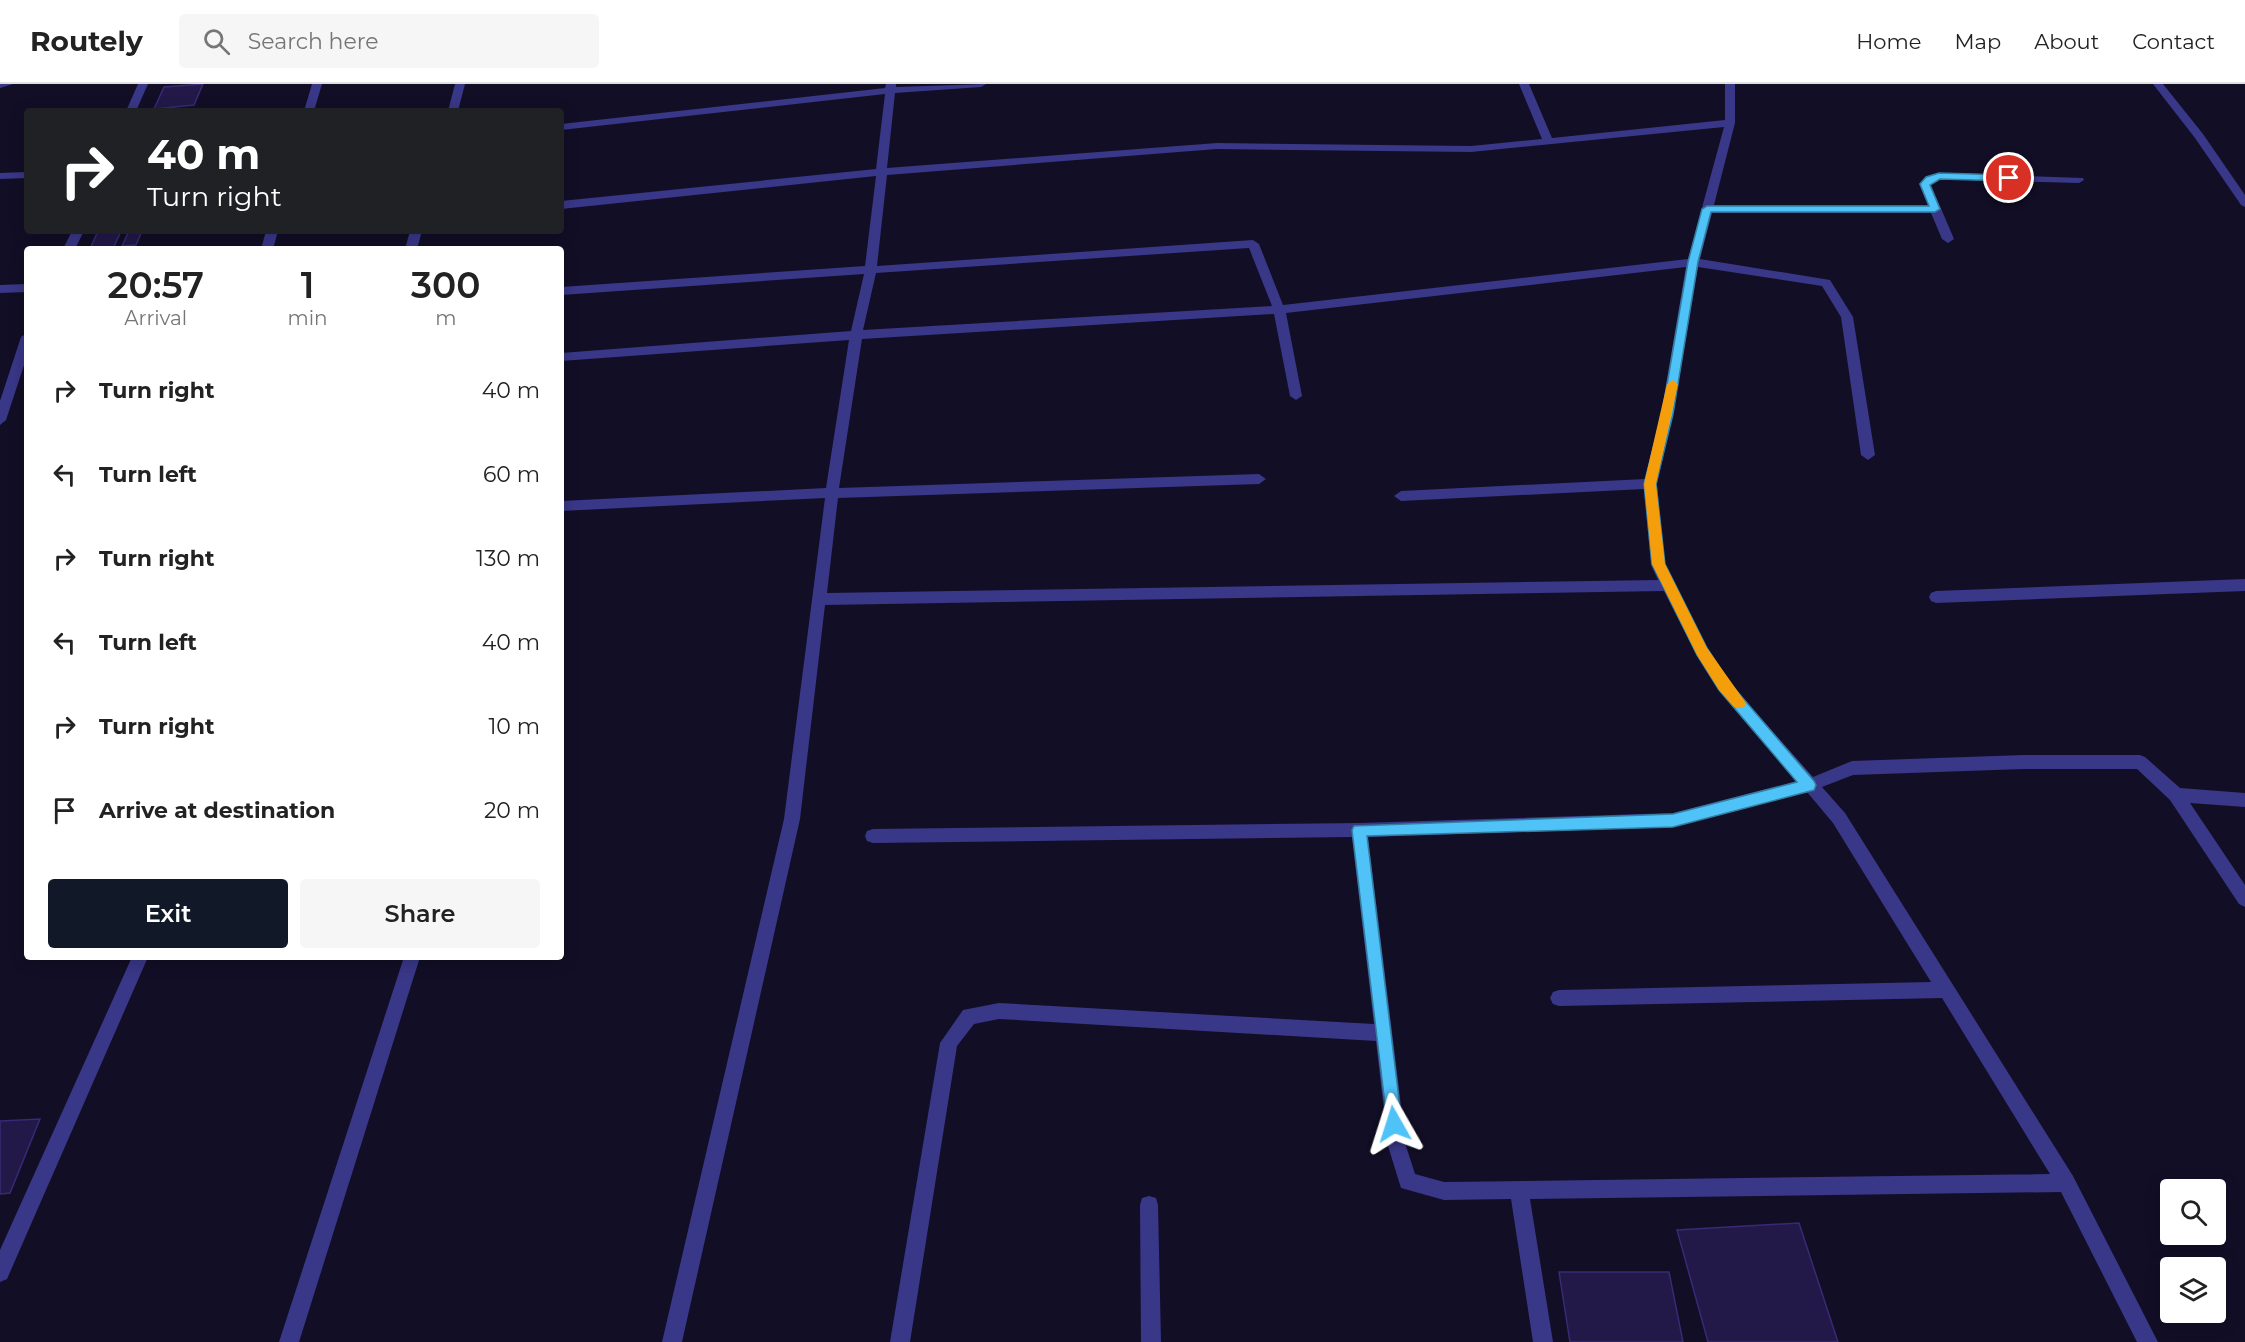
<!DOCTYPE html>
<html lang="en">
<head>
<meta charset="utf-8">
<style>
  body { margin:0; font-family:Montserrat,sans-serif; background:#f6f6f6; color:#222; height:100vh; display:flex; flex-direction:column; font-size:22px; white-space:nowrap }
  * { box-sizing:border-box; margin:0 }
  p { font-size:20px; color:#767676 }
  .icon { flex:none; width:33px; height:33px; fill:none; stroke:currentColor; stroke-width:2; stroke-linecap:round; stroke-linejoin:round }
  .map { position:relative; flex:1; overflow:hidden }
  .panel { position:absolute; left:24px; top:162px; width:540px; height:714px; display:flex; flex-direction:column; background:#fff; border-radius:6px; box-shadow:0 3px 15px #0003 }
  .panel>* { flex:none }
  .top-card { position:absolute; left:24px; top:24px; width:540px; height:126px; border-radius:6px; box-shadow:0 3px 15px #0003; background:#202124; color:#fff; overflow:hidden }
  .controls { position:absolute; left:2160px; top:1095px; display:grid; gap:12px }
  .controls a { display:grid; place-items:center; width:66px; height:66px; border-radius:6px; background:#fff; box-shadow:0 3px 15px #0003; font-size:30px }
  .pin { position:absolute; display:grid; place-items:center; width:51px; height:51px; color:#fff; margin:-26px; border:3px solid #fff; border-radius:50%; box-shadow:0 2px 6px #0007 }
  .me { position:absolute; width:66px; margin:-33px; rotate:354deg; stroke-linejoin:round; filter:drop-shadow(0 0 4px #0008) }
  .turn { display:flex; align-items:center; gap:21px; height:126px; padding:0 24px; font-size:27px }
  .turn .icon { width:78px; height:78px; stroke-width:2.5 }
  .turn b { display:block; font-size:42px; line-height:51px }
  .eta { display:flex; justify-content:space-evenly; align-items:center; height:102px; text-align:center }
  .eta b { font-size:36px; font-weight:600; line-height:42px }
  .action { display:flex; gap:12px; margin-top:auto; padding:12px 24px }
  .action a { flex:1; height:69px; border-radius:6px; background:#111827; color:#fff; font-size:24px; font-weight:600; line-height:69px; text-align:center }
  .action a+a { background:#f6f6f6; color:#222 }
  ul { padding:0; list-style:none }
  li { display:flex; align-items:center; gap:18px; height:84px; padding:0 24px }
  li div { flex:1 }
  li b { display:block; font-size:22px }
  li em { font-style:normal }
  header { display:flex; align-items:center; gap:36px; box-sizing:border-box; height:84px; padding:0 30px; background:#fff; border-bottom:2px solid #e0e0e0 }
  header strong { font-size:28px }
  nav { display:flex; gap:33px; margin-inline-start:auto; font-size:21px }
  .search { width:420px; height:54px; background:#f6f6f6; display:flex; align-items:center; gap:15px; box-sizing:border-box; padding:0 21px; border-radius:6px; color:#767676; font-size:22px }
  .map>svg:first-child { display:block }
  .building { fill:#221948; stroke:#382a75; stroke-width:1.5 }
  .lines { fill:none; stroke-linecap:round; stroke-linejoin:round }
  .minor { fill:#393787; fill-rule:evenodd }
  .route { fill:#4fc3f7; stroke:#337fa1; stroke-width:1.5 }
  .slow { fill:#f59e0b }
</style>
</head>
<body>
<header>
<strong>Routely</strong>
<div class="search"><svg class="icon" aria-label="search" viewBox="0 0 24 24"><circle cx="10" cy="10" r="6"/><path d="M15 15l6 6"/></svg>Search here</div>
<nav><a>Home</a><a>Map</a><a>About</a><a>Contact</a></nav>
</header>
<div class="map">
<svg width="2245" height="1258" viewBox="0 0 2245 1258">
  <rect width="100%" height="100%" fill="#120e26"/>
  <g class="building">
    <path d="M203,0L194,21L154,25L164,3Z"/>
    <path d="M98,147H121L113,165H90Z"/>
    <path d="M129,147H142L136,161L122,162Z"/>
    <path d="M40,1035L10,1109L0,1110V1037Z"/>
    <path d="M1799,1139L1838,1258H1708L1677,1146Z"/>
    <path d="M1559,1188H1669L1683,1258H1570Z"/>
  </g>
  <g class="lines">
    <g class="minor">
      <path d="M0,0H13L0,4Z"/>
      <path d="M138,0H148L136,27H126Z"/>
      <path d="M312,0H322L314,27H304Z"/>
      <path d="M455,0H465L458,27H448Z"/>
      <path d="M886,0H896V3L986,0L981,3L895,9L887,84L1217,59L1471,62L1542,55L1519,0H1529L1552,54L1725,36V0H1735V39L1714,121H1928L1919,100L1926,93L1939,89L2083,94L2084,96L2079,99L1940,95L1931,101L1954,155L1948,159L1942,155L1931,129H1712L1700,175L1830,196L1853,233L1875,371L1868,376L1861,371L1841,233L1822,202L1698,183L1673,330L1657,400L1665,481L1707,564L1729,598L1813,693L1852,677L2023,671H2140L2145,673L2180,704L2245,709V723L2190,719L2245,801V823L2239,820L2170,716L2137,685H2023L1853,691L1822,703L1845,729L2073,1092L2158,1258H2137L2061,1108L1530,1115L1553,1258H1533L1511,1115L1444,1116L1401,1104L1388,1062L1376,957L999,935L974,940L957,962L910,1258H890L940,959L963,926L999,919L1374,940L1352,753L873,759L867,757L865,752L867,747L873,745L1359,739L1673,729L1797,697L1719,606L1697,572L1664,507L825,521L800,735L682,1258H662L784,735L825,414L561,427V417L826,404L849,256L561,277V269L851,247L864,190L561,211V203L865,182L876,92L561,125V117L876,85L885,10L561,46V40L885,4ZM1724,43L1688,175L1283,221L1259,160L1253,156L877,182L887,91L1217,65L1471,68ZM1249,164L1272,222L863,246L876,189ZM1686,183L1661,330L1645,395L1401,407L1394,412L1401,417L1644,405L1651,481L1658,496L827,509L838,414L1259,400L1266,395L1259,390L839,404L862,255L1274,230L1290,312L1296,316L1302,312L1286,229ZM1807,708L1833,739L1931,898L1559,906L1553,908L1550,914L1553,920L1559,922L1942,914L2050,1090L1444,1098L1415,1090L1406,1062L1368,753L1673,743Z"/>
      <path d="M2153,0H2163L2203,50L2245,111V123L2241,121L2195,54Z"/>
      <path d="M27,88V94L0,95V89Z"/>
      <path d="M72,147H84L75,165H63Z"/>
      <path d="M266,147H278L273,165H261Z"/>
      <path d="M410,147H422L417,165H405Z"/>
      <path d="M27,200V208L0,209V201Z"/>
      <path d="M27,249V272L6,336L0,341V317L21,253Z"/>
      <path d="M2245,495V507L1936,519L1931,517L1929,513L1931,509L1936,507Z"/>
      <path d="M132,873H148L7,1195L0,1198V1166Z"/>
      <path d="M404,873H420L299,1258H279Z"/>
      <path d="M1149,1112L1156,1114L1158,1121L1161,1258H1141L1140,1121L1142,1114Z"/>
    </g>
  </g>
  <path class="route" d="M1939,89L2009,91L2014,94L2009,97L1940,95L1930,101L1940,125L1935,128H1711L1698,178L1673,330L1656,400L1665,480L1707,564L1729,598L1814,697L1816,701L1814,706L1673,743L1367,752L1402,1040L1400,1045L1394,1048L1388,1045L1352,746L1354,742L1673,730L1797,698L1719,606L1697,571L1652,480L1644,400L1662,330L1688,178L1702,125L1707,122H1929L1920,100L1926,93Z"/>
  <path class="slow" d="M1673,296L1678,300L1656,400L1665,480L1707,564L1746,619L1744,623H1734L1719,606L1697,571L1652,480L1644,400L1667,300Z"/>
</svg>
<div class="controls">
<a><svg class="icon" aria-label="search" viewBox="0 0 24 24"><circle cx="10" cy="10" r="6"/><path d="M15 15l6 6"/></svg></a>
<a><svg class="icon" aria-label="layers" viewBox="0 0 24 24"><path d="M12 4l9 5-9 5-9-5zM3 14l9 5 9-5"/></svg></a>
</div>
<div class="pin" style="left:2009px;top:94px;background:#d93025"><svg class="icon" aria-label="arrive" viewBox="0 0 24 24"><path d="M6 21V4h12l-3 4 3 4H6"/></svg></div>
<svg class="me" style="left:1394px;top:1040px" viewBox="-20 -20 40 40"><path d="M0-17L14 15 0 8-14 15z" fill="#4fc3f7" stroke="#fff" stroke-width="4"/></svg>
<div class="top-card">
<div class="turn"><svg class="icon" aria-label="right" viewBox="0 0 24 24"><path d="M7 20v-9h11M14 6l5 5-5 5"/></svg><div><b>40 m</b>Turn right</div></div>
</div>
<section class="panel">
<div class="eta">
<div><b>20:57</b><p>Arrival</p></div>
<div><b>1</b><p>min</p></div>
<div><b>300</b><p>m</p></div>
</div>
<ul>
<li><svg class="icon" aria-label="right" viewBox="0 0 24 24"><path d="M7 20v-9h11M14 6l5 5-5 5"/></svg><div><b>Turn right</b></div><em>40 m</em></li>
<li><svg class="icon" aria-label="left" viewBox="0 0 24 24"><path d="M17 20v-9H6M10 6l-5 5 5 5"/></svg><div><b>Turn left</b></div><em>60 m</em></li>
<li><svg class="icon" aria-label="right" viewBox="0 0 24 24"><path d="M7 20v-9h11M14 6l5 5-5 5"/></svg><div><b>Turn right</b></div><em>130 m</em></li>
<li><svg class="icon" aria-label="left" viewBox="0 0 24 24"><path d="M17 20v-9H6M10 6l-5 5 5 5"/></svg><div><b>Turn left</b></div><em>40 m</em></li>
<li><svg class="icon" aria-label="right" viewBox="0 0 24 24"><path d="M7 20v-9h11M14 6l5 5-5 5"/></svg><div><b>Turn right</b></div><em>10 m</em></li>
<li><svg class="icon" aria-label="arrive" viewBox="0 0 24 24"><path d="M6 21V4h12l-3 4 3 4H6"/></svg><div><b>Arrive at destination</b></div><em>20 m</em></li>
</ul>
<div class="action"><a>Exit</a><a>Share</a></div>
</section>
</div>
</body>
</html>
